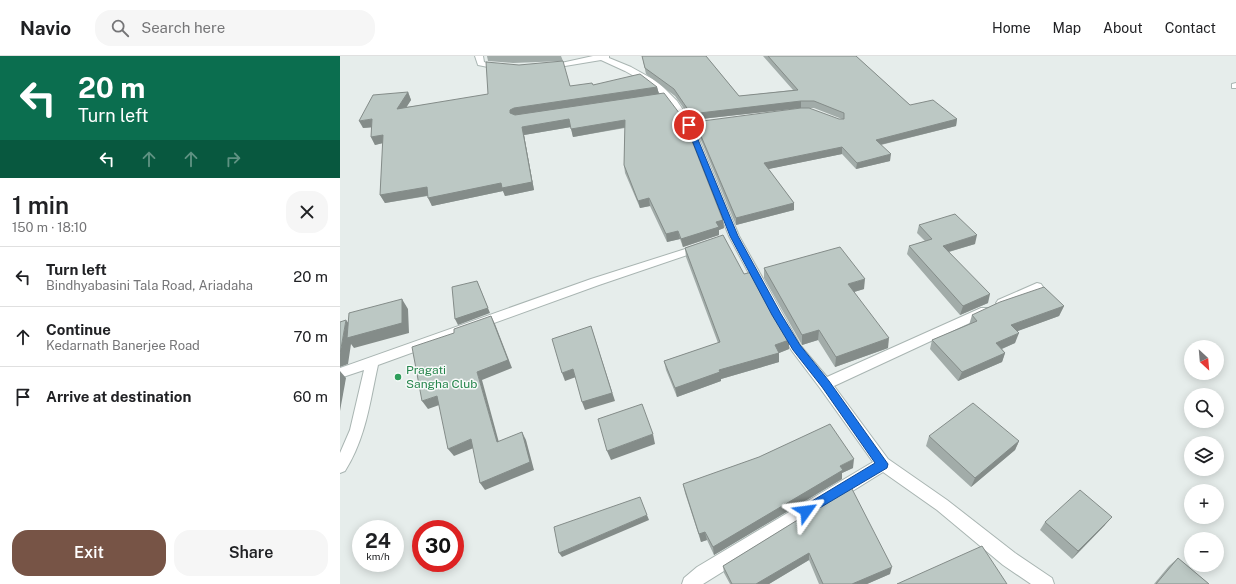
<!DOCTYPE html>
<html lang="en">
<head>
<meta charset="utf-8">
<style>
  body { margin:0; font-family:"Public Sans",sans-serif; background:#f6f6f6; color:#202124; height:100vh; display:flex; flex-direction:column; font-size:15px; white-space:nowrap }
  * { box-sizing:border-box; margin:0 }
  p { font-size:13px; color:#757577 }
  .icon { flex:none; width:22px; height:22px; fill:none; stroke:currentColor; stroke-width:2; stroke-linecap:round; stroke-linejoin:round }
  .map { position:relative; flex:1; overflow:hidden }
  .side { display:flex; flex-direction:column; background:#fff; width:340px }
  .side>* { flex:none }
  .hud { background:#0b6e4f; color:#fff; overflow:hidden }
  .needle { width:26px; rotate:154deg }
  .controls { position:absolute; left:844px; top:284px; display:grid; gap:8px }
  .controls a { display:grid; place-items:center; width:40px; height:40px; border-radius:50%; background:#fff; box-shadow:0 2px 10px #0003; font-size:20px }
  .speed { position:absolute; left:12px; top:464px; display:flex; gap:8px; font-size:20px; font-weight:700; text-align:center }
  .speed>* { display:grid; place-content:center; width:52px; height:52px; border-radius:50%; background:#fff; box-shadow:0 2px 10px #0003; line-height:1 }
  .speed small { font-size:10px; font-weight:400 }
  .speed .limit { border:6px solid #d22; background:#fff; color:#111 }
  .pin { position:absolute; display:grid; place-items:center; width:34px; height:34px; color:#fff; margin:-17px; border:2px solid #fff; border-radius:50%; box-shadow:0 1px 4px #0007 }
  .me { position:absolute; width:44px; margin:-22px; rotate:59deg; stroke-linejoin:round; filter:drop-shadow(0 0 3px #0008) }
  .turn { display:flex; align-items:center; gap:14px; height:84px; padding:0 12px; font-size:18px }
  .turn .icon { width:52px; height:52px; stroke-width:2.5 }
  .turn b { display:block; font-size:28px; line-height:34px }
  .lanes { display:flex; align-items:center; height:38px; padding:0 12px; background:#0003; justify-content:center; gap:20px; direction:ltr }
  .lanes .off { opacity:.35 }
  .round { display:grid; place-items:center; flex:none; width:42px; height:42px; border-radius:16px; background:#f6f6f6 }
  .summary { display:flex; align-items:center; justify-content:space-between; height:68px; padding:0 12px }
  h1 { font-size:24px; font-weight:600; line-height:30px }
  .cta { display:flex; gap:8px; margin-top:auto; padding:8px 12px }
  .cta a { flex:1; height:46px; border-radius:16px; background:#775446; color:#fff; font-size:16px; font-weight:600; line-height:46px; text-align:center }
  .cta a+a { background:#f6f6f6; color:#202124 }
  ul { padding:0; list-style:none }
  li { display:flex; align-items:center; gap:12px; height:60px; padding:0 12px; border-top:1px solid #e0e0e0 }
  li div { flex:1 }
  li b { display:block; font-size:15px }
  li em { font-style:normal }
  header { display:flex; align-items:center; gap:24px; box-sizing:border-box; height:56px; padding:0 20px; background:#fff; border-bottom:1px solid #e0e0e0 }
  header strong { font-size:19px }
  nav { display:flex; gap:22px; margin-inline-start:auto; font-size:14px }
  .search { width:280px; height:36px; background:#f6f6f6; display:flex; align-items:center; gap:10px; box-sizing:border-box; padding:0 14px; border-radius:16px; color:#757577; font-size:15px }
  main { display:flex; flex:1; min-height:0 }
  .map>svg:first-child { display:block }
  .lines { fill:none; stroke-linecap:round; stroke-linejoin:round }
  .street-casing { stroke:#a9b5b2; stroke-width:2 }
  .street { fill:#fff; fill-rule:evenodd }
  .wall { fill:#a2aca9 }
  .shaded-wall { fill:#848c89 }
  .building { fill:#bcc8c4; stroke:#848c89 }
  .route { fill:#1a73e8; stroke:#114b97 }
  .leisure-dot { fill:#2e9e5b; stroke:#f7faf9; stroke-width:1.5 }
  .labels { text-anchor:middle; stroke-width:3; stroke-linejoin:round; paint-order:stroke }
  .leisure-label { font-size:12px; fill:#27864d; stroke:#f7faf9; text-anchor:start }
</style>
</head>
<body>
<header>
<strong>Navio</strong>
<div class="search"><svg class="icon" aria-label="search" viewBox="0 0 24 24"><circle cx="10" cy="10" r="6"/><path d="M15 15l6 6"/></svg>Search here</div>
<nav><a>Home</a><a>Map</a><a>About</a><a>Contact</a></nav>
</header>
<main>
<section class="side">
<div class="hud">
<div class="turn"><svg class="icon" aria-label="left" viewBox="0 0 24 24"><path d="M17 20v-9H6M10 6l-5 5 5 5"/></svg><div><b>20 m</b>Turn left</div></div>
<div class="lanes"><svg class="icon" aria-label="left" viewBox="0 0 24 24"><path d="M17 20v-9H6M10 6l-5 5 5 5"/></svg><svg class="icon off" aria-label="ahead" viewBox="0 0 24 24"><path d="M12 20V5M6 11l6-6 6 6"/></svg><svg class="icon off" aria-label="ahead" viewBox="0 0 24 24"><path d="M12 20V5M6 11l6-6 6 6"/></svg><svg class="icon off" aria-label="right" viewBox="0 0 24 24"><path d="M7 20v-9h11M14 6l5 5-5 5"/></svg></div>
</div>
<div class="summary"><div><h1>1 min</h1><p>150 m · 18:10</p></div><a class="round"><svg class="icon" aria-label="close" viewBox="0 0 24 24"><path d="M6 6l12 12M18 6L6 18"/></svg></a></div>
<ul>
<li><svg class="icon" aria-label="left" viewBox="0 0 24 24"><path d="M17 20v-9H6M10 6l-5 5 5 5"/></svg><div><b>Turn left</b><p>Bindhyabasini Tala Road, Ariadaha</p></div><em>20 m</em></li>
<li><svg class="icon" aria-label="ahead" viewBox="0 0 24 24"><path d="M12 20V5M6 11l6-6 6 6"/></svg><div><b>Continue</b><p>Kedarnath Banerjee Road</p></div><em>70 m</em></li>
<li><svg class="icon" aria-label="arrive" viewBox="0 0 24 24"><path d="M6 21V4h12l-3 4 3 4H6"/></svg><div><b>Arrive at destination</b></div><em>60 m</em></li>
</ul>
<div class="cta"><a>Exit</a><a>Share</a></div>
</section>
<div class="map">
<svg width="896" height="528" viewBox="0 0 896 528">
  <rect width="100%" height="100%" fill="#e6edeb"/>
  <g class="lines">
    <g class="street-casing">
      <g id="street">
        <path d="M135,0H143L144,6L167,12L163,14L138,9Z"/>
        <path d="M253,0H269V2L291,11L318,26L337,45L353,69L399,180L460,289L487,321L641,252H649L651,255L649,258L494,330L548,403L607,444L675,497L712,522L714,528H691L663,509L597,454L543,416L363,528H342L344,522L357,511L533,406L480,332L452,295L431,259L389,180L345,69L330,47L312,30L285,15L261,4L207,13L203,11Z"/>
        <path d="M896,27V32H892V28Z"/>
        <path d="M361,188L366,191L365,193L259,229L38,309C30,345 26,382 5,415L0,417V397L10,374L24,314L0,322V312L251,223Z"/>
        <path d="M697,227L701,228L703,231L701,234L666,250L662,251L656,247L658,244Z"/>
      </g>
    </g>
    <use href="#street" class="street"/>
  </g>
  <g class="wall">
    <path d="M147,0H221L223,5L173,7L148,5Z"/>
    <path d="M302,0H366L399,40L453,34L423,0H516L570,49L617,63L616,70L541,89L550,105L516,113L502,98L428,113L454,147V154L396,169L356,72L355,66L502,63L474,52H461L352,64L335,40L306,18Z"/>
    <path d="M253,29L317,31L319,38L383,164L384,172L379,174V179L343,191L340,183L327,186L310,150L300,152L285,117L284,109L285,72L233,81L231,71L184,79L194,134L165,140L163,135L92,150L88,140L45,147L40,139L43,87L35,89L31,81L32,71L23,72L68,36L71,44L66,51L230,30Z"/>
    <path d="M579,169L635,188L609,196L648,247L620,259L567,198L569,190L585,185L577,177Z"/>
    <path d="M345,192L404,218L449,293L439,297V306L381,323V325L337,341L326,314L324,305L378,287L346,201Z"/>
    <path d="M424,212L524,233L514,236L548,292L495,311L478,284L462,289L424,222Z"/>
    <path d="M724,250L719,260L677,275L675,287L662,293L665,297L662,306L618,325L590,293L592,284L629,269L632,259Z"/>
    <path d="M589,380L679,385L675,394L631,431L586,390Z"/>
    <path d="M513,412L502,417V423L374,499L367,484L361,486L345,437L343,428Z"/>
    <path d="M511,431L550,518L527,528H479L469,504L429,528H390L384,517L383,510Z"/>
    <path d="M705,466L765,469L732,503L700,474Z"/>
    <path d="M838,502L869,528H814L829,510Z"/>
  </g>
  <g class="shaded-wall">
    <path d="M317,31L319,38L177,60L170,57V54L174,52Z"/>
    <path d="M68,36L71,44L61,60L57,53Z"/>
    <path d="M461,45V52L352,64L351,58Z"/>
    <path d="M32,63L36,71L23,72L19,65Z"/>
    <path d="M229,63L231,71L184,79L194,134L165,140L163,135L92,150L88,142L182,71Z"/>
    <path d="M617,63L616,70L535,90L536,84Z"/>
    <path d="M285,64L287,71L233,81L231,73Z"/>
    <path d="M43,79L47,86L35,89L31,81Z"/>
    <path d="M502,91V98L424,114V107Z"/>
    <path d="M551,98L550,105L516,113L517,107Z"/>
    <path d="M87,131L91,139L45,147L40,139Z"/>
    <path d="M309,142L310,150L300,152L298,145Z"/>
    <path d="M454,147V154L396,169V162Z"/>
    <path d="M383,164L384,172L379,174V179L343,191L341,183L376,166Z"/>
    <path d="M338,175L340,183L327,186L326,178Z"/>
    <path d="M637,179L635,188L601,198L603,190Z"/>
    <path d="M525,223L524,233L507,238L508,228Z"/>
    <path d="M137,225L150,257L118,269L115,263Z"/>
    <path d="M650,238L648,247L620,259L623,250Z"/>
    <path d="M62,243L68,253L69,277L14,292L11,288L8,308L0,311V298L6,264L14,274Z"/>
    <path d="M724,250L719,260L667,279L671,269Z"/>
    <path d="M151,260L155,268L172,312L142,324L161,394L157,386L137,316Z"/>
    <path d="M251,270L275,345L245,354L242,346Z"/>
    <path d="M479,274L478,284L462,289V279Z"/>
    <path d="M679,277L675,287L652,297L656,287Z"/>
    <path d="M549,282L548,292L495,311L496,301Z"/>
    <path d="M449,284V293L439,297V306L381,323V325L337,341L335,332L379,314L435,289Z"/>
    <path d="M665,297L662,306L618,325L622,316Z"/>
    <path d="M233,313L236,321L225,325L222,317Z"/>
    <path d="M0,315L6,322L0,355Z"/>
    <path d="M97,340L102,348L88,353L82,345Z"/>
    <path d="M182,376L186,384L194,414L145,434L140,427Z"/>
    <path d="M313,378L315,388L271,404L267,395Z"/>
    <path d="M131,383L136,391L114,400L108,393Z"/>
    <path d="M679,385L675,394L631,431L635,422Z"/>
    <path d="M514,403L513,412L502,417V423L374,499L373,491L500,410Z"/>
    <path d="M307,459L309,464L222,501L219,497Z"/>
    <path d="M772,461L765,469L732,503L738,495Z"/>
    <path d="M365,476L367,484L361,486L359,478Z"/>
    <path d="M469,497V504L429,528H416Z"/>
    <path d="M552,511L550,518L527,528H512Z"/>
  </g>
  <g class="building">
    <path d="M302,0H366L399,40L458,34L428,0H516L570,49L593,44L617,63L536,84L551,98L517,107L502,91L424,107L454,147L396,162L355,66L461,52H469L499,63H504V57L474,45H461L351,58L334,33L305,12Z"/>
    <path d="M223,5L230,30L252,27L253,29L300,18L317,31L174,52L170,54V57L175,59L324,37L343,62L383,164L376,166L379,171L341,183L338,175L326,178L309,142L298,145L284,109L285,64L231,73L229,63L182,71L192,126L162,132L161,127L88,142L87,131L40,139L43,79L31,81L32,63L19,65L33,39L68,36L57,53L148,38L146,6L179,9Z"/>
    <path d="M615,158L637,179L603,190L650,238L623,250L569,190L592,183L579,169Z"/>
    <path d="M383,179L404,218L412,216L449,284L435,289L439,297L379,314L380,316L335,332L324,305L380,286L345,192Z"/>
    <path d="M500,191L525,223L508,228L549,282L496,301L479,274L462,279L424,212Z"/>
    <path d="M137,225L148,252L115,263L112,231Z"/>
    <path d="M704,231L724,250L671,269L679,277L656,287L665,297L622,316L592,284L637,265L632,259L660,246Z"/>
    <path d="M62,243V267L7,282L9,257Z"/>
    <path d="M151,260L168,304L137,316L157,386L182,376L190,406L140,427L131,383L108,393L97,340L82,345L72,291L114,277V273Z"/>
    <path d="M6,264L0,298V266Z"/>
    <path d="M251,270L272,337L242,346L233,313L222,317L212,283Z"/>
    <path d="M633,347L679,385L635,422L589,380Z"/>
    <path d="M302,348L313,378L267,395L258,363Z"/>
    <path d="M490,368L514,403L500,410L503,414L373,491L365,476L359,478L343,428L419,401Z"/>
    <path d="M511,431L552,511L512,528H483L469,497L416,528H392L383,510Z"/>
    <path d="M740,434L772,461L738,495L705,466Z"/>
    <path d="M300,441L307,459L219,497L214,471Z"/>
    <path d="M642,490L667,528H557Z"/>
    <path d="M838,502L869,528H816Z"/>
  </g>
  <path class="route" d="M349,68L352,69L398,180L441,258L460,289L489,325L548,408L547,412L466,460L462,459L460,455L462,451L535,407L482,331L453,294L432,259L390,180L346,69Z"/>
  <circle class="leisure-dot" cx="58" cy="321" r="4"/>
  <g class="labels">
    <g class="leisure-label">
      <text x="66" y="318">Pragati<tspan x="66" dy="14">Sangha Club</tspan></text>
    </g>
  </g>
</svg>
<div class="controls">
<a><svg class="needle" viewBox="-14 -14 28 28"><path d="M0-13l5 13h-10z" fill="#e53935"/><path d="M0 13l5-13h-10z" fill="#757577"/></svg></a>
<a><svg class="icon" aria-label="search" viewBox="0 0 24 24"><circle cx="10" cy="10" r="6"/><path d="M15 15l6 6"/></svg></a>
<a><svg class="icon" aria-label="layers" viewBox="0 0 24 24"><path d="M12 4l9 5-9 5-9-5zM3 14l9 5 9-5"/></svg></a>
<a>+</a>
<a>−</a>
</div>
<div class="speed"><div>24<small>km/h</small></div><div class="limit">30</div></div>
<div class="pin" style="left:349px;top:69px;background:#d93025"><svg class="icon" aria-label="arrive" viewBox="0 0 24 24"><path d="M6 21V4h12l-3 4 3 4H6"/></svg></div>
<svg class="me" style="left:466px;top:455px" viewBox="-20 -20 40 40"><path d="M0-17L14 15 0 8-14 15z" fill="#1a73e8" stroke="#fff" stroke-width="4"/></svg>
</div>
</main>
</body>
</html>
